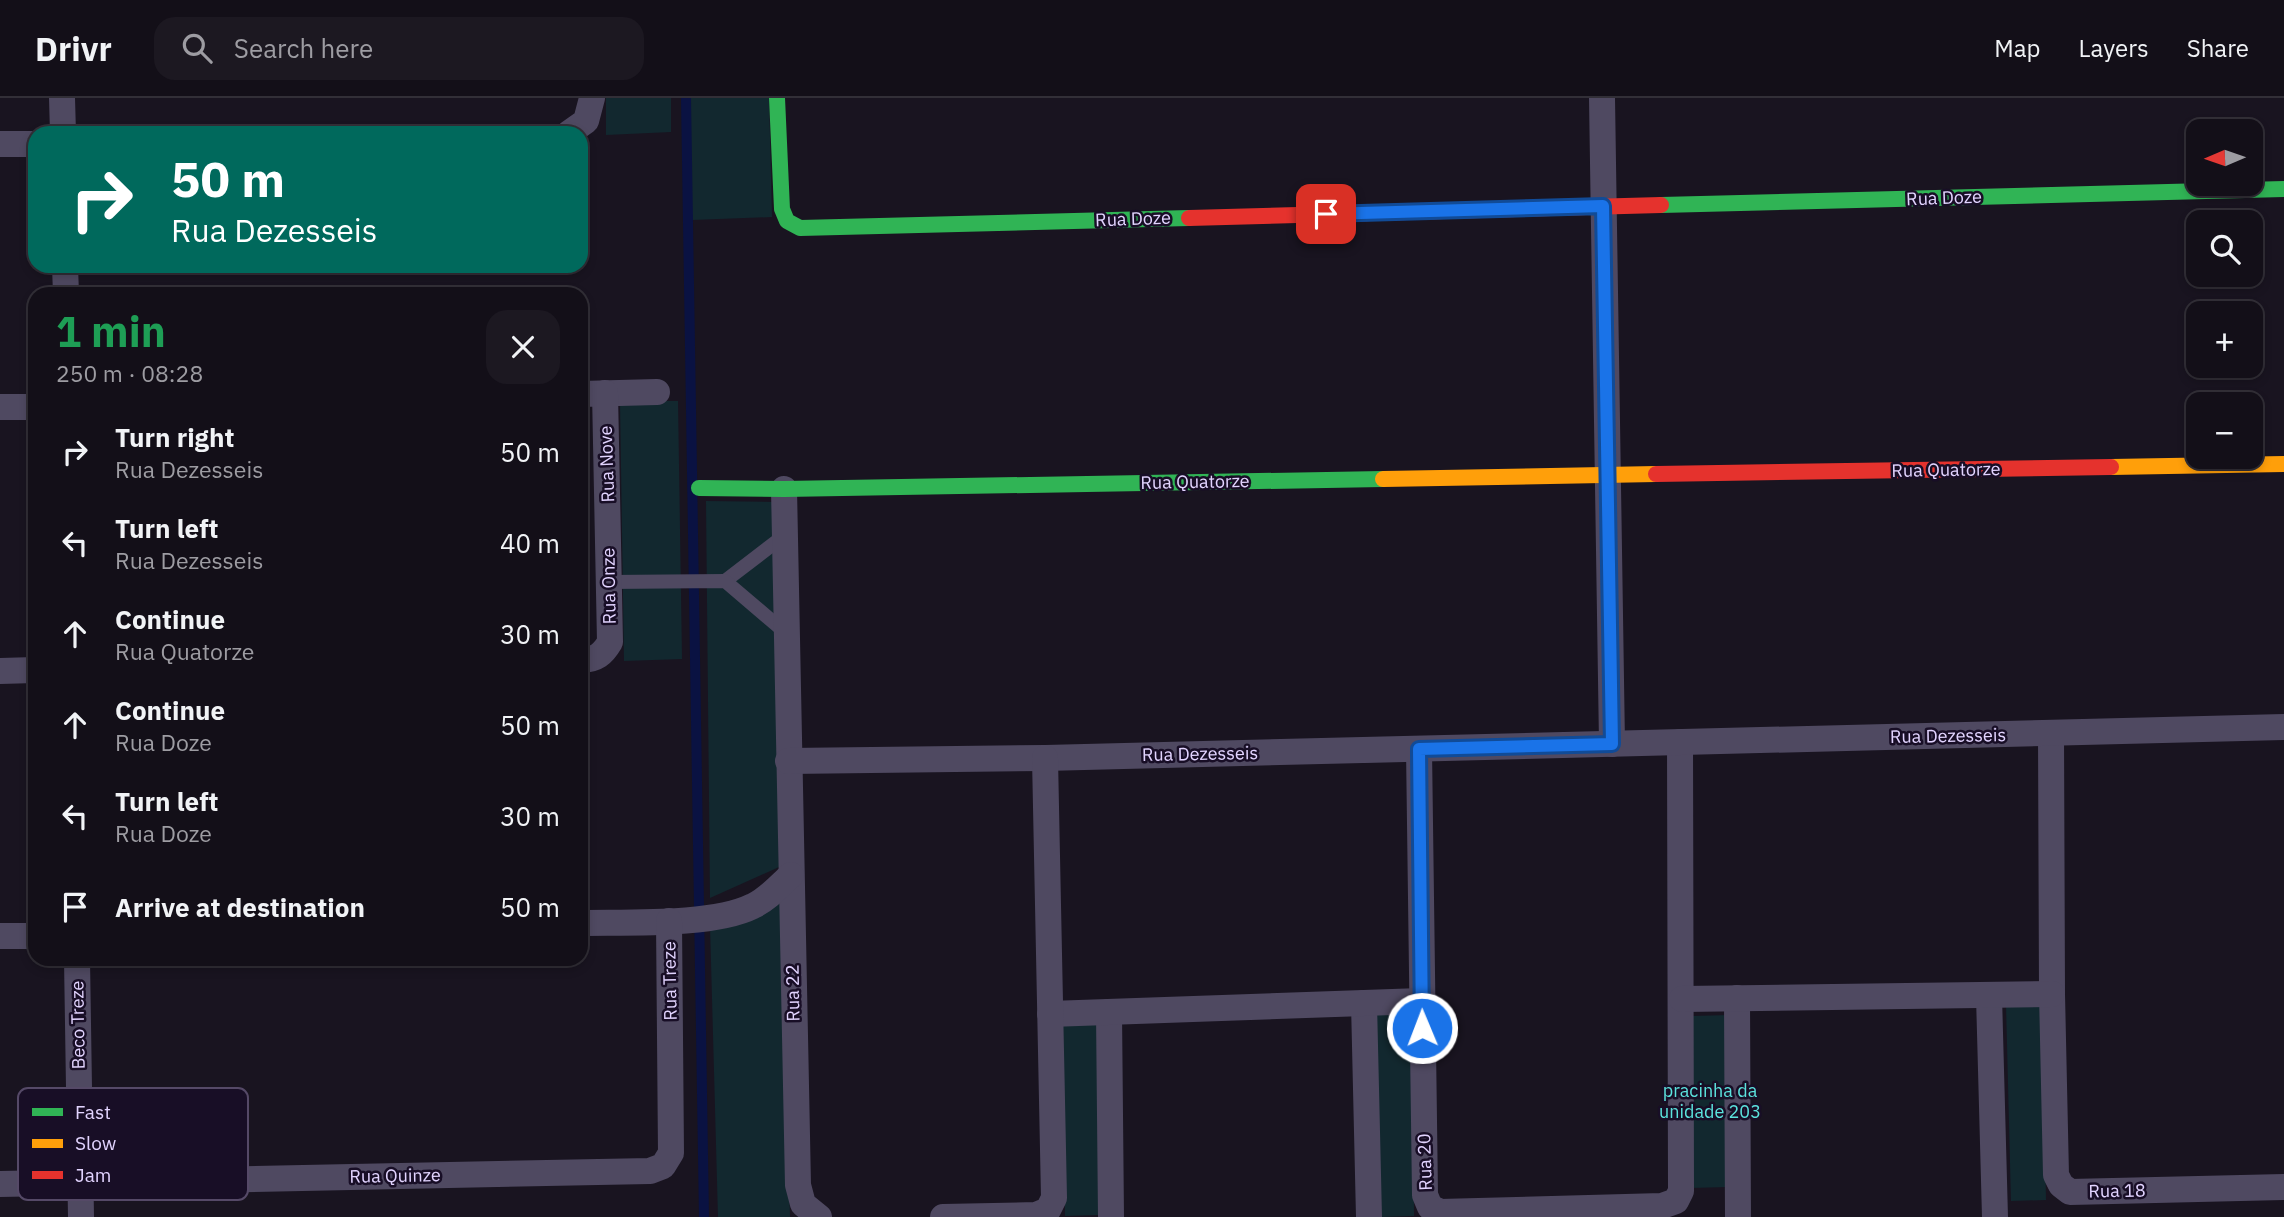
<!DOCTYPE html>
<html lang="en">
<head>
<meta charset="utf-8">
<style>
  body { margin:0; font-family:"IBM Plex Sans",sans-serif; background:#1c1821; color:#f1f3f6; height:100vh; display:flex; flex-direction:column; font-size:26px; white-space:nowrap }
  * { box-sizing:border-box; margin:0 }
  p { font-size:23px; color:#9d9ca2 }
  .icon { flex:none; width:38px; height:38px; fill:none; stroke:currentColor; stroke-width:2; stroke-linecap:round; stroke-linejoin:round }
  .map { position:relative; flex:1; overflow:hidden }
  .drawer { position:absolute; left:28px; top:189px; width:560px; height:679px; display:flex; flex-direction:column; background:#130f18; border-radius:21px; box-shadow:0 4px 10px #0003,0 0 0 2px #322f37 }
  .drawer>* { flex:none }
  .banner { position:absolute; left:28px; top:28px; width:560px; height:147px; border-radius:21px; box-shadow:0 4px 10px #0003,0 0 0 2px #322f37; background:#00695c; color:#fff; overflow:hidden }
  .needle { width:46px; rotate:268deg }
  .fabs { position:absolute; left:2186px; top:21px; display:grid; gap:14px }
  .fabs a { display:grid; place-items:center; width:77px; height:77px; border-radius:14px; background:#130f18; box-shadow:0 4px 10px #0003,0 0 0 2px #322f37; font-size:35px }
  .pin { position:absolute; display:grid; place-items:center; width:60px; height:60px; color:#fff; margin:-30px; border-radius:14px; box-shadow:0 4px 10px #0006 }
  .me { position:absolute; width:77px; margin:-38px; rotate:359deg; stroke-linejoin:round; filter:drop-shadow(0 0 5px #0008) }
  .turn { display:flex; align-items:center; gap:24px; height:147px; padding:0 28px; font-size:32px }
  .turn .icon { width:91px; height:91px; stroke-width:2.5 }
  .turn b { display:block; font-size:49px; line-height:60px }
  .round { display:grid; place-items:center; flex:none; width:74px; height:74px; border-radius:21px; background:#1c1821 }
  .head { display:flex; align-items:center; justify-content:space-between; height:119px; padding:0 28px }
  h1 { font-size:42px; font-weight:800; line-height:52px; color:#1e9e55 }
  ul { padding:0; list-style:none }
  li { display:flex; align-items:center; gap:21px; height:91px; padding:0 28px }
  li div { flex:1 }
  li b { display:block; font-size:26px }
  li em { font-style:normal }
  header { display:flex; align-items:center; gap:42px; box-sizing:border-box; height:98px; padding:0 35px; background:#130f18; border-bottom:2px solid #322f37 }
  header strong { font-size:33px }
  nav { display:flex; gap:38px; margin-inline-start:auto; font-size:24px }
  .search { width:490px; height:63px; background:#1c1821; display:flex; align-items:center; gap:18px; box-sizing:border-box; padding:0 24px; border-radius:21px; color:#9d9ca2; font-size:26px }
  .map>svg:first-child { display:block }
  .green { fill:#12282f }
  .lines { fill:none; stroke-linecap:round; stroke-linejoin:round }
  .stream { stroke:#0a1242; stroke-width:10 }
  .lane { stroke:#4f4961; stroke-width:14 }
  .street { stroke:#4f4961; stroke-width:26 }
  .fast { stroke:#30b455; stroke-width:16 }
  .slow { stroke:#ff9f0a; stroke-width:16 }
  .jam { stroke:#e5322d; stroke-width:16 }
  .route-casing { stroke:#114b97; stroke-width:18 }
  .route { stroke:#1a73e8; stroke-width:12 }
  .labels { text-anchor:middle; stroke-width:5; stroke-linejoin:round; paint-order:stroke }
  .street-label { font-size:18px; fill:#e2d4ff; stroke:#180e26 }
  .park-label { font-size:18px; fill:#5ce3de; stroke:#180e26 }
  .key { fill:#180e26; stroke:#554967; stroke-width:2 }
  .key-label { font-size:19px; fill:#e2d4ff }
</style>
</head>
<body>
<header>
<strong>Drivr</strong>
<div class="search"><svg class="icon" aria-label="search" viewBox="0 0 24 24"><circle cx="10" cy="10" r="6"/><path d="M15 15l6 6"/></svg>Search here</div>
<nav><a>Map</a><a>Layers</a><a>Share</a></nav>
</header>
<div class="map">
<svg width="2284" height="1119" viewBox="0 0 2284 1119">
  <rect width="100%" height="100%" fill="#191420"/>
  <g class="green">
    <path d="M606,0H671V34L606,37Z"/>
    <path d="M690,0H769L772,119L692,122Z"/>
    <path d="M620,303H678L682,561L624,563Z"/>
    <path d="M706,403L776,404L779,769L710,800Z"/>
    <path d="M780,799L790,1119H718L710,827Z"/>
    <path d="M2042,905L2046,1102L2011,1103L2006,906Z"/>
    <path d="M1413,913L1414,1118L1380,1119L1376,914Z"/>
    <path d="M1730,917L1728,1089L1690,1090L1692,918Z"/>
    <path d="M1099,925L1100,1117L1065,1118L1063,926Z"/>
  </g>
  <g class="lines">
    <path class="stream" d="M686,0L704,1119"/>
    <g class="lane">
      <path d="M725,483L785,437"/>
      <path d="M609,484L725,483L786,535"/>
    </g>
    <g class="street">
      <path d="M62,0L63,35"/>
      <path d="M1602,0L1612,646"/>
      <path d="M569,35L586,23L592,0"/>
      <path d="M0,46H35"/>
      <path d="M65,168L66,196"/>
      <path d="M581,296L657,294"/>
      <path d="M0,309H35"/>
      <path d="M784,391L798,1087L803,1106L819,1119"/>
      <path d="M581,562C596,562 603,556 610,544L605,295"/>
      <path d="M0,573L35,572"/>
      <path d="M2051,635L2052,896L2056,1077L2061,1087L2070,1094L2284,1089"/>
      <path d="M1419,651L1425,1097L1430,1109L1440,1114L1662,1108L1676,1103L1681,1093L1680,644"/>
      <path d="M788,663L1045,660L2284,629"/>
      <path d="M581,825C627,824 713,828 753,808C768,801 779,788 791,777"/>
      <path d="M0,838H35"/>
      <path d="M77,861L81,1119"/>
      <path d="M1989,898L1995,1119"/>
      <path d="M1737,900L1738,1119"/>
      <path d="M1682,901L2052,896"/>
      <path d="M1364,905L1369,1119"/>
      <path d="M1109,914L1111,1119"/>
      <path d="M1050,916L1421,903"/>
      <path d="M0,1086L650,1073L663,1068L671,1055L669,823"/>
      <path d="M943,1119L1036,1117L1048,1112L1054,1100L1045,660"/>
    </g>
    <g class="fast">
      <path d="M777,0L782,111L787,123L800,130L1189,120"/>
      <path d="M1661,107L2284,91"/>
      <path d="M699,390L784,391L1383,381"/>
    </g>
    <g class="slow">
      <path d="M2111,369L2284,366"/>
      <path d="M1383,381L1656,376"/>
    </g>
    <g class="jam">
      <path d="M1189,120L1661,107"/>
      <path d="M1656,376L2111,369"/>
    </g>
  </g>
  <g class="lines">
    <g class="route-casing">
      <path id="route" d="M1326,116L1603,108L1612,646L1419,651L1422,930"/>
    </g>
    <use href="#route" class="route"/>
  </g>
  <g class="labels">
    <g class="street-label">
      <text transform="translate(1944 100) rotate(-2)" y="6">Rua Doze</text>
      <text transform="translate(1133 121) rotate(-2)" y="6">Rua Doze</text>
      <text transform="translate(607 366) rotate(-92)" y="6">Rua Nove</text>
      <text transform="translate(1946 372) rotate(-1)" y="6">Rua Quatorze</text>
      <text transform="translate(1195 384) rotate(-1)" y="6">Rua Quatorze</text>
      <text transform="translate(609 488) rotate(-91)" y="6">Rua Onze</text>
      <text transform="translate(1948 638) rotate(-1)" y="6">Rua Dezesseis</text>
      <text transform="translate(1200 656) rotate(-1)" y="6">Rua Dezesseis</text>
      <text transform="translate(670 883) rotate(-91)" y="6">Rua Treze</text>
      <text transform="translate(793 895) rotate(-91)" y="6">Rua 22</text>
      <text transform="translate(78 927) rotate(-91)" y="6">Beco Treze</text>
      <text transform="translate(1425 1064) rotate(-92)" y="6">Rua 20</text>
      <text transform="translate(395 1078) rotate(-1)" y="6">Rua Quinze</text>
      <text transform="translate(2117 1093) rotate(-1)" y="6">Rua 18</text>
    </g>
    <g class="park-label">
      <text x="1710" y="999">pracinha da<tspan x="1710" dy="21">unidade 203</tspan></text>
    </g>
  </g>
  <rect x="18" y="990" width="230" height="112" rx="10" class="key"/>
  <rect x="32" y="1010" width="31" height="8" fill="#30b455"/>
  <rect x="32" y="1041" width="31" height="9" fill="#ff9f0a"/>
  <rect x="32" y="1073" width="31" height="8" fill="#e5322d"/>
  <g class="key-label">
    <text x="75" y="1021">Fast</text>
    <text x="75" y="1052">Slow</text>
    <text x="75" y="1084">Jam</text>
  </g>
</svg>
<div class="fabs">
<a><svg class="needle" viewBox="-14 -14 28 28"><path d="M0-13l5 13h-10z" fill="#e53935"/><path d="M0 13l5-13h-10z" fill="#9d9ca2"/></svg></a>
<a><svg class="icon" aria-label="search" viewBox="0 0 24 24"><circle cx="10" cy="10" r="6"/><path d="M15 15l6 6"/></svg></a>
<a>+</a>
<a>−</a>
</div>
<div class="pin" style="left:1326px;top:116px;background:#d93025"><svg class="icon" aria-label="arrive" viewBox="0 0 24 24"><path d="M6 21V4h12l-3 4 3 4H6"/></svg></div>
<svg class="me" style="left:1422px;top:930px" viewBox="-20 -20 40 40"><circle r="17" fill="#1a73e8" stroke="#fff" stroke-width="3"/><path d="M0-11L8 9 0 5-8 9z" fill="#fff"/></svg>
<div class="banner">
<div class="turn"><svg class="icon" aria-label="right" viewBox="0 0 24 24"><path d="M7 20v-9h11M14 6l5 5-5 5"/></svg><div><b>50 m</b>Rua Dezesseis</div></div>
</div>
<section class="drawer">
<div class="head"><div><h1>1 min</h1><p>250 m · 08:28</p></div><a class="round"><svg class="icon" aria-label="close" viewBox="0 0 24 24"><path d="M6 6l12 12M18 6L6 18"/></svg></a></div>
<ul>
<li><svg class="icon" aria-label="right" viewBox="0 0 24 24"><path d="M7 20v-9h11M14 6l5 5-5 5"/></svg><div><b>Turn right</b><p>Rua Dezesseis</p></div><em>50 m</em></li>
<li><svg class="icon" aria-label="left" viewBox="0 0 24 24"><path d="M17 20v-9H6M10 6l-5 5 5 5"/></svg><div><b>Turn left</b><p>Rua Dezesseis</p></div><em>40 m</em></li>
<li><svg class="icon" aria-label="ahead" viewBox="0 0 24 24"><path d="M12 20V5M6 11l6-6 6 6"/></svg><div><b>Continue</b><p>Rua Quatorze</p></div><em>30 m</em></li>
<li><svg class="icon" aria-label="ahead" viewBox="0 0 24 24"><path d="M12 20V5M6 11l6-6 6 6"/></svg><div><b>Continue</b><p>Rua Doze</p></div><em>50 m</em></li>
<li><svg class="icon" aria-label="left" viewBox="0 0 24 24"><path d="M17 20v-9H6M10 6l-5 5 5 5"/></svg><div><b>Turn left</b><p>Rua Doze</p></div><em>30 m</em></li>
<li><svg class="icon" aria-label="arrive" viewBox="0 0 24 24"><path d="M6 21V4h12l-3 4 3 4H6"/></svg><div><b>Arrive at destination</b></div><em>50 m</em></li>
</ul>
</section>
</div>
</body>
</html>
